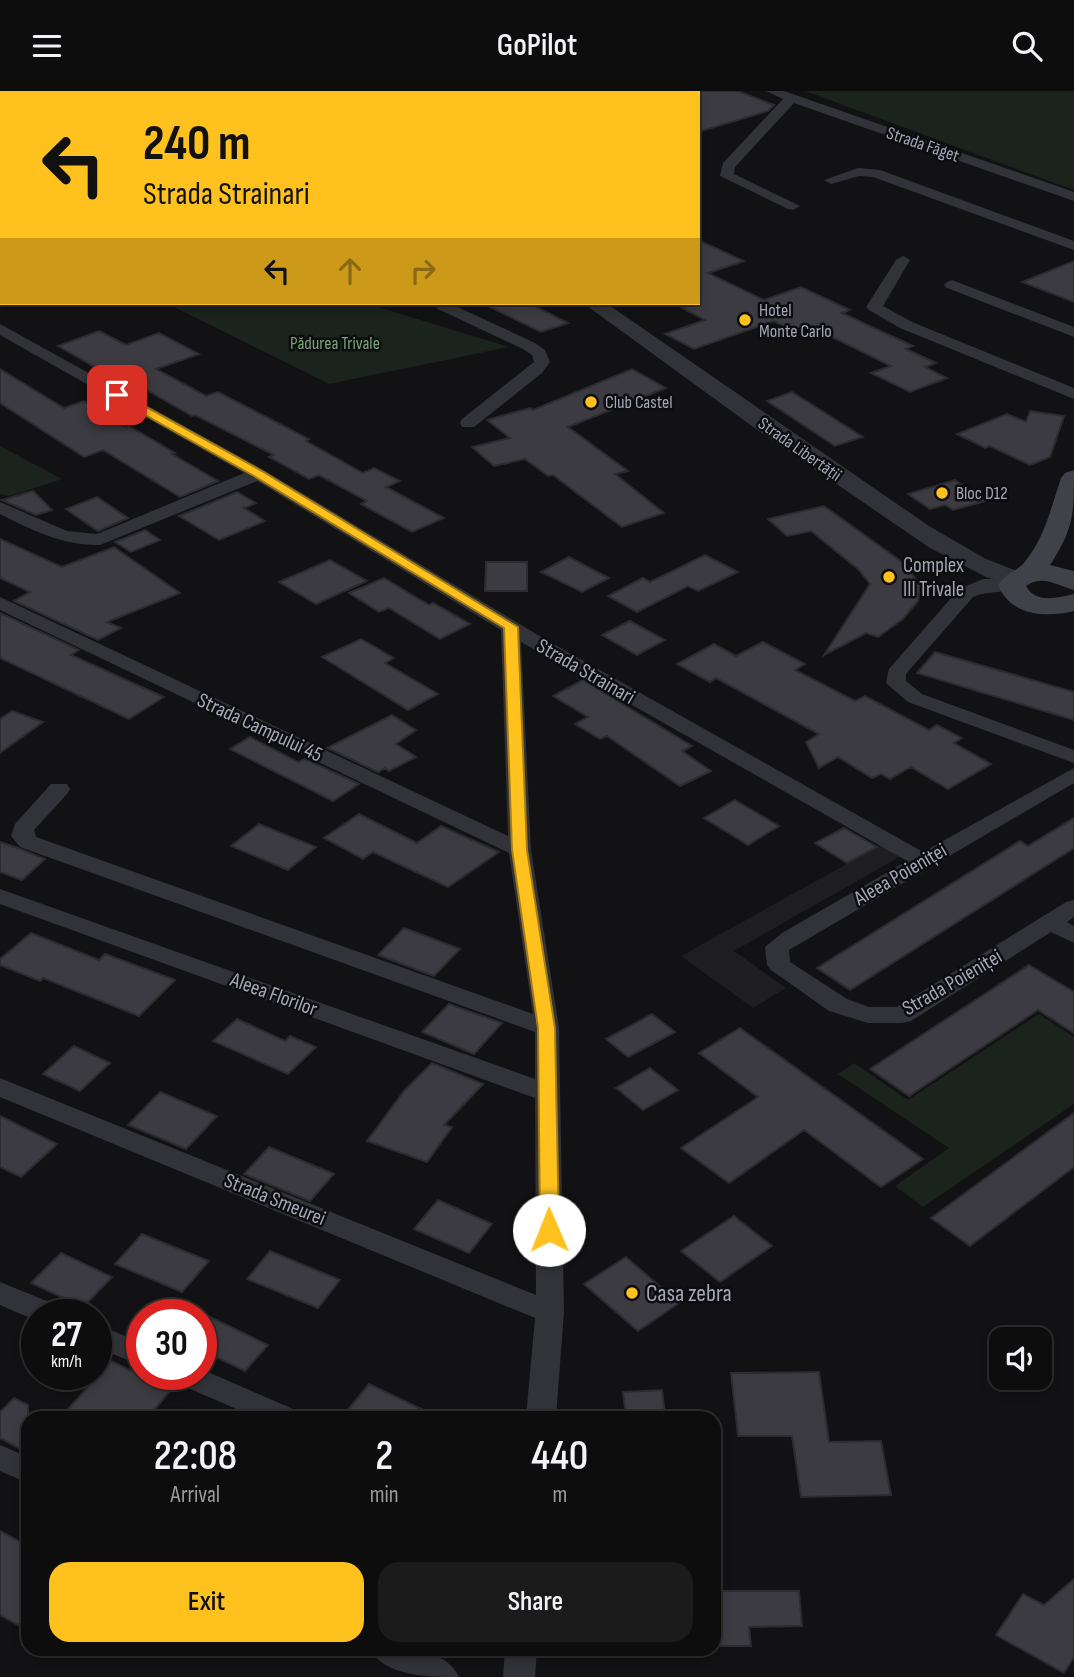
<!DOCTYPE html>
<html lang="en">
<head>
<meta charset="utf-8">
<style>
  body { margin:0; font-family:"Sofia Sans Condensed",sans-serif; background:#1c1b1c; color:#f1f3f6; height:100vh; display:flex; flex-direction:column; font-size:26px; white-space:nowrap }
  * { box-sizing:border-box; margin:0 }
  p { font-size:23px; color:#9b9c9e }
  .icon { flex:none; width:38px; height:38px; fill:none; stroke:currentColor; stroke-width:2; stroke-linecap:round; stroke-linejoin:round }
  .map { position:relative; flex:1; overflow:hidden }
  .details { position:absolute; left:21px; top:1320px; width:700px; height:245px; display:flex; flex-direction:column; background:#0e0d0e; border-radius:21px; box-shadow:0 4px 10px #0003,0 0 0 2px #2e2d2e }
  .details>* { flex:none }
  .banner { position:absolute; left:0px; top:0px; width:700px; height:214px; box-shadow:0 4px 10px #0003,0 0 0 2px #2e2d2e; background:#ffc11e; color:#111; overflow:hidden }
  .buttons { position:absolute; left:989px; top:1236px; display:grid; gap:14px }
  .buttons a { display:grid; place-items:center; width:63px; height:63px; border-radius:14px; background:#0e0d0e; box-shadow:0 4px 10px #0003,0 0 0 2px #2e2d2e; font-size:35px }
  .speed { position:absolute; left:21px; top:1208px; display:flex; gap:14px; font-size:35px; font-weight:700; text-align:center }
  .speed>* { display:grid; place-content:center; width:91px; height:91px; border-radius:50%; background:#0e0d0e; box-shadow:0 4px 10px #0003,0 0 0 2px #2e2d2e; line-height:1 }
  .speed small { font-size:18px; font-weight:400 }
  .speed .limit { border:10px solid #d22; background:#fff; color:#111 }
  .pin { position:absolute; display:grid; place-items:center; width:60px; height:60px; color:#fff; margin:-30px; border-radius:14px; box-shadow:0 4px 10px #0006 }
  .me { position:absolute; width:77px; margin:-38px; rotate:359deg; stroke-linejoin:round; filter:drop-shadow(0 0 5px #0008) }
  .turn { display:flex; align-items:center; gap:24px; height:147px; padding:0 28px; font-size:32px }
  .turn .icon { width:91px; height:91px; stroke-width:2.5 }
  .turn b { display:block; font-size:49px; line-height:60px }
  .lanes { display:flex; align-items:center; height:66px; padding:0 28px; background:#0003; justify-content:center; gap:35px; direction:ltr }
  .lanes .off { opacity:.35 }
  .eta { display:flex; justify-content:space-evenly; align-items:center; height:119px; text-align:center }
  .eta b { font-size:42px; font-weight:600; line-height:49px }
  .cta { display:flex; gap:14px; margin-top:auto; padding:14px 28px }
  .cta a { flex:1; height:80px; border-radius:21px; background:#ffc11e; color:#111; font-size:28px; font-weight:600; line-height:80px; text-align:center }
  .cta a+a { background:#1c1b1c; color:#f1f3f6 }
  header { display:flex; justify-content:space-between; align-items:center; height:91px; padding:0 28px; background:#0e0d0e; font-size:32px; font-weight:600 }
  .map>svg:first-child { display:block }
  .built { fill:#1e1d20 }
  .green { fill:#1b231d }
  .building { fill:#3b3b41; stroke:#2c2b2f; stroke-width:2 }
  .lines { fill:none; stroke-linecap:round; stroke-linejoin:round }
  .minor { fill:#323338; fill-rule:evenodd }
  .tertiary { fill:#323338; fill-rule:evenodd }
  .secondary { fill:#404249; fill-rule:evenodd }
  .route { fill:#ffc11e; stroke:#a67d14; stroke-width:2 }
  .poi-dot { fill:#ffc11e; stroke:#0d0c0e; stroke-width:2.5 }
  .labels { text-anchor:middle; stroke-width:5; stroke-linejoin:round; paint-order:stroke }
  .far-street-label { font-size:18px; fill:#a2a6b5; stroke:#0d0c0e }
  .far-poi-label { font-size:18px; fill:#a2a6b5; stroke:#0d0c0e; text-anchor:start }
  .far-park-label { font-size:18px; fill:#77a27c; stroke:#0d0c0e }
  .poi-label { font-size:21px; fill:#a2a6b5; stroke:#0d0c0e; text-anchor:start }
  .street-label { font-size:21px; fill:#a2a6b5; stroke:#0d0c0e }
  .near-poi-label { font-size:24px; fill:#a2a6b5; stroke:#0d0c0e; text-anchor:start }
</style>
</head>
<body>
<header><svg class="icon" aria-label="menu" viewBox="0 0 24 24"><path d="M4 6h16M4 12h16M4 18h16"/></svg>GoPilot<svg class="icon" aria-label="search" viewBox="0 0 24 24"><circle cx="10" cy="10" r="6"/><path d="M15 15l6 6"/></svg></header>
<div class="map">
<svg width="1074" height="1586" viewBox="0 0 1074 1586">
  <rect width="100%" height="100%" fill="#121113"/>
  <path class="built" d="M890,749L908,761L734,860L786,897L753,917L681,865Z"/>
  <g class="green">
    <path d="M805,0H1074V99Z"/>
    <path d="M166,212H365L509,256L329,293Z"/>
    <path d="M0,355L62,388L10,405L0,403Z"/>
    <path d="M1039,923L1074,946V1013L923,1116L895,1095L949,1057L838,983L854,972L908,1009Z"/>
  </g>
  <g class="building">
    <path d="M639,0H738L774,14L768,20L698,41V2Z"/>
    <path d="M698,149L744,170L708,182L764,209L801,196L850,219L842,222L913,255L906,258L936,272L925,276L947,287L910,301L871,282L891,275L808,234L793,240L774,230L694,258L665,243L705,229L682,217L698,212Z"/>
    <path d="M1074,170V211L1022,191Z"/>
    <path d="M482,212H529L568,232L541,241Z"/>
    <path d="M99,240L126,254L159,242L199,263L156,278L206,305L218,301L309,348L306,350L363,382L374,377L400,390L386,396L444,427L412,441L361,413L367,410L319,384L309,388L269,366L274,364L195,324L192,325L129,289L123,292L58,255Z"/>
    <path d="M0,278L64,317L84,310L125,336L129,335L175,362L172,363L218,390L180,406L103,359L84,366L0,312Z"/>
    <path d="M632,278L666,297L568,336L628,380L615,383L664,422L622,436L553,384L548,385L525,368L494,375L472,356L510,347L487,329L530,317L533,319Z"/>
    <path d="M792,301L863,346L835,355L767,310Z"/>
    <path d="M1030,320L1064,325L1050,366L1030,374L990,355L985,357L957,343L1007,323L1026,331Z"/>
    <path d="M955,389L985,410L953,419L945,414L930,418L908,403Z"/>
    <path d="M33,400L52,419L36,424L2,409Z"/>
    <path d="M237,401L256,412L244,417L265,430L219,449L179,425Z"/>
    <path d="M97,406L128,427L98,440L66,418Z"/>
    <path d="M824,415L902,471L920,493L918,510L903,528L878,546L866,542L824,564L870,493L858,478L811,440L787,445L768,428Z"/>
    <path d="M145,439L160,449L131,461L115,451Z"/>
    <path d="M0,448L62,476L114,456L180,502L107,531L121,537L98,549L14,510L30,501L0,487Z"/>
    <path d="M705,464L738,481L698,500L688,495L637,521L608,505L643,487L650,491Z"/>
    <path d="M569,466L609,487L582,501L541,481Z"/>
    <path d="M330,469L367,490L316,513L279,491Z"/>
    <path d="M486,471H527V500H485Z"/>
    <path d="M384,487L429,514L433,512L470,533L440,548L389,517L379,521L349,502Z"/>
    <path d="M0,522L79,559L71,564L164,606L129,628L0,567Z"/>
    <path d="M630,530L665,549L637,564L602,544Z"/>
    <path d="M361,548L394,567L385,572L438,603L408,619L322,566Z"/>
    <path d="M763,551L805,573L795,579L855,610L865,605L929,639L937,634L962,647L954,652L991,673L948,698L911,676L890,688L881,683L872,687L838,666L819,677L806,651L819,643L716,587L710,591L677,573L714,553L736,565Z"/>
    <path d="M935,561L1074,601V629L917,582Z"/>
    <path d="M583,589L692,655L682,660L711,680L680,695L607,645L600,648L575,633L588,626L553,605Z"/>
    <path d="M12,620L43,631L0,662V628Z"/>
    <path d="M392,624L416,639L396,653L416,666L389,680L385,677L378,681L327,657Z"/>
    <path d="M250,646L298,671L305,668L359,693L333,710L230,658Z"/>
    <path d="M735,709L779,735L748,754L704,727Z"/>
    <path d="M359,723L417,752L441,735L499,761L448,796L373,761L363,768L324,747Z"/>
    <path d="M1074,727V757L850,899L817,877L1020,750L1028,755Z"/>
    <path d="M259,733L316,756L288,779L231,755Z"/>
    <path d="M844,737L877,756L847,772L815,752Z"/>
    <path d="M0,751L18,757L45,768L22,789L0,781Z"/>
    <path d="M404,837L460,858L434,885L378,864Z"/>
    <path d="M31,842L99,869L105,863L175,889L139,925L43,887L40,890L0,874V868Z"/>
    <path d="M1029,874L1074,901V942L1038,919L909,1005L870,978Z"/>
    <path d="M449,913L502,932L474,963L422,941Z"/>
    <path d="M652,923L675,941L628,966L606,948Z"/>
    <path d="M237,928L285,950L290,945L316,956L288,983L213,950Z"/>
    <path d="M740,937L923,1068L881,1096L804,1039L729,1092L681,1057L758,1006L699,962Z"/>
    <path d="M74,955L110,972L80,1000L43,983Z"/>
    <path d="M432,972L483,993L444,1034L452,1036L427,1071L367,1050L404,1000Z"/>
    <path d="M650,977L678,999L643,1019L616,997Z"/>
    <path d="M160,1001L217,1025L186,1058L128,1034Z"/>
    <path d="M1074,1022V1076L970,1155L931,1127Z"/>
    <path d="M0,1025L57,1053L21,1086L0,1076Z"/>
    <path d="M269,1056L334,1083L310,1110L244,1083Z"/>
    <path d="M438,1109L492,1133L469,1162L414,1138Z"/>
    <path d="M734,1125L772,1155L720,1191L681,1160Z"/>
    <path d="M142,1143L209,1170L182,1201L115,1173Z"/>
    <path d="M270,1160L340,1189L318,1217L247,1188Z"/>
    <path d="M61,1162L112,1186L83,1216L31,1192Z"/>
    <path d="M626,1166L679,1212L638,1240L584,1193Z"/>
    <path d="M210,1226L268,1254L245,1280L201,1259V1235Z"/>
    <path d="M111,1270L171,1299L148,1326H61Z"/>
    <path d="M819,1281L829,1351L881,1350L891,1404L801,1406L792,1345H738L731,1282Z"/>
    <path d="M369,1293L438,1326H342Z"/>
    <path d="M662,1299L665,1324L626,1326L623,1301Z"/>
    <path d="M14,1307L28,1314V1362L0,1347V1321Z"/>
    <path d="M0,1440L28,1455V1522L18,1534L0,1524Z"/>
    <path d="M1074,1488V1566L1064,1582L996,1544L1023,1503L1044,1514Z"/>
    <path d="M714,1500H799L802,1535L749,1536L751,1555H714Z"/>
  </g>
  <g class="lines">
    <g class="minor">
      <path d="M79,0H96L97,2H80Z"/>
      <path d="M347,0H362L363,2H348Z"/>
      <path d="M587,0H600L586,2Z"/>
      <path d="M766,0H784L1074,101V110L794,12L735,76L734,83L800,115L793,119L788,118L720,85L723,72L783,8Z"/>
      <path d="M858,77L880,79L1074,150V159L873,86L859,85L831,93L824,89Z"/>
      <path d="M903,165L910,169L883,215L912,231L1074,297V308L900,237L869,219L866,216L896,169Z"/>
      <path d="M952,189L1074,236V246L947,197L944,194L947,191Z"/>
      <path d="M434,212H449L535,252L545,259L550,271L542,282L474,336H462L460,332L462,328L534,271L532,264L523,258L438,218Z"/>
      <path d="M0,233L264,379L541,546L923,761L1074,677V692L789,859L790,871L847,908L869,916H897L1066,811L1074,809V826L1067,831L1074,835V852L1051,841L911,930L902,932H868L829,920L771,879L767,874L765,856L782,842L907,770L521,551L531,759L559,937L564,1221L556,1326H526L535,1227L0,1006V987L536,1204L535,1007L0,813V798L535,988V941L20,756L11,745L15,733L51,693H67L70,698L67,703L34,739L36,746L533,923L509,762L0,519V506L508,745L501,539L257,390L100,454C63,455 32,439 0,423V411L67,440L97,443L244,382L0,244Z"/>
      <path d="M983,488H1012L1021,494C1012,503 988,499 973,506L906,583V590L922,603L1074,659V672L908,611L886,592L889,578L959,498Z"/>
      <path d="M0,1191L59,1215L63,1223H37V1230L0,1214Z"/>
      <path d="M96,1233L142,1252V1275L96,1256Z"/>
      <path d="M201,1278L293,1318L298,1326H255L174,1291L170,1283H201Z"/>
      <path d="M0,1354L28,1366V1392L0,1380Z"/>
      <path d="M370,1558C398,1555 445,1556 459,1586C430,1586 385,1586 370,1558Z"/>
      <path d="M505,1558H537L535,1586H503Z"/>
    </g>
    <path class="tertiary" d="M583,212H606L929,435L984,467L1024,483L1027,488L1024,493L1015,495L986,486L930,457L756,338Z"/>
    <path class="secondary" d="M1074,379C1074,423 1074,437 1050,474L1074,480V499C1057,495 1043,483 1026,495C1036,513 1057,507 1074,503V520C1045,527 1011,525 998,494C1007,481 1015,481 1023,473C1044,449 1051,417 1061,387L1065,382Z"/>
  </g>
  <path class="route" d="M113,302H121L262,380L518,536L527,759L555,937L559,1139L556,1143H543L540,1139L538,937L512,759L504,537L254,385L113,306Z"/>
  <g class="poi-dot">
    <circle cx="745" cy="229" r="7"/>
    <circle cx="591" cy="311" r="7"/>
    <circle cx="942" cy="402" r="7"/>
    <circle cx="889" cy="486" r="7"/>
    <circle cx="632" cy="1202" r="7"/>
  </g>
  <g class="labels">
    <g class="far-street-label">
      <text transform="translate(923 53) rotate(19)" y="6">Strada Făget</text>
      <text transform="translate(800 358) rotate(35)" y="6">Strada Libertății</text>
    </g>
    <g class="far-poi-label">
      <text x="759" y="225">Hotel<tspan x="759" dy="21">Monte Carlo</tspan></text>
      <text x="605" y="317">Club Castel</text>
      <text x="956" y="408">Bloc D12</text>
    </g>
    <g class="far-park-label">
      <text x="335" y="258">Pădurea Trivale</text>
    </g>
    <g class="poi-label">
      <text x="903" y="481">Complex<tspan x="903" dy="24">III Trivale</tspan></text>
    </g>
    <g class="street-label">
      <text transform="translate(586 580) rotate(30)" y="7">Strada Strainari</text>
      <text transform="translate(260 636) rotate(25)" y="7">Strada Campului 45</text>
      <text transform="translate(900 783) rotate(-30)" y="7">Aleea Poieniței</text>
      <text transform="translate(952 891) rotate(-30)" y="7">Strada Poieniței</text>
      <text transform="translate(274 903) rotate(20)" y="7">Aleea Florilor</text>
      <text transform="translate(275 1108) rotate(22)" y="7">Strada Smeurei</text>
    </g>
    <g class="near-poi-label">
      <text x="646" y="1210">Casa zebra</text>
    </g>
  </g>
</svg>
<div class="buttons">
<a><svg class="icon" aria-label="sound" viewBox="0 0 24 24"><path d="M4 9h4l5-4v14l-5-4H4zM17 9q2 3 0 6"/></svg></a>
</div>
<div class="speed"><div>27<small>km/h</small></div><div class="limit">30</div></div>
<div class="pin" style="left:117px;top:304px;background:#d93025"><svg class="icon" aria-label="arrive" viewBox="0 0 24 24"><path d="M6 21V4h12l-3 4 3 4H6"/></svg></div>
<svg class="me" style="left:549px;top:1139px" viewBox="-20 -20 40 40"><circle r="19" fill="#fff"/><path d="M0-13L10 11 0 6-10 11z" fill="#ffc11e"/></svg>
<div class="banner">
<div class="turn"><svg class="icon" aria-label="left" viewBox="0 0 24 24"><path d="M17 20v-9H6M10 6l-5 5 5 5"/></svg><div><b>240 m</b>Strada Strainari</div></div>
<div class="lanes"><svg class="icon" aria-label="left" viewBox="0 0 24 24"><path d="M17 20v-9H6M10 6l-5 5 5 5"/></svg><svg class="icon off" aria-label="ahead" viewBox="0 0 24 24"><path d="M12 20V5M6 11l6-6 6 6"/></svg><svg class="icon off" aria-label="right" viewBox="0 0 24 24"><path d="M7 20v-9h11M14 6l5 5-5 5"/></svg></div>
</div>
<section class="details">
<div class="eta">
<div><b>22:08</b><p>Arrival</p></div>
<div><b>2</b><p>min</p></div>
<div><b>440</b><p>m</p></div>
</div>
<div class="cta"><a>Exit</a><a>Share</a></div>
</section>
</div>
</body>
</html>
